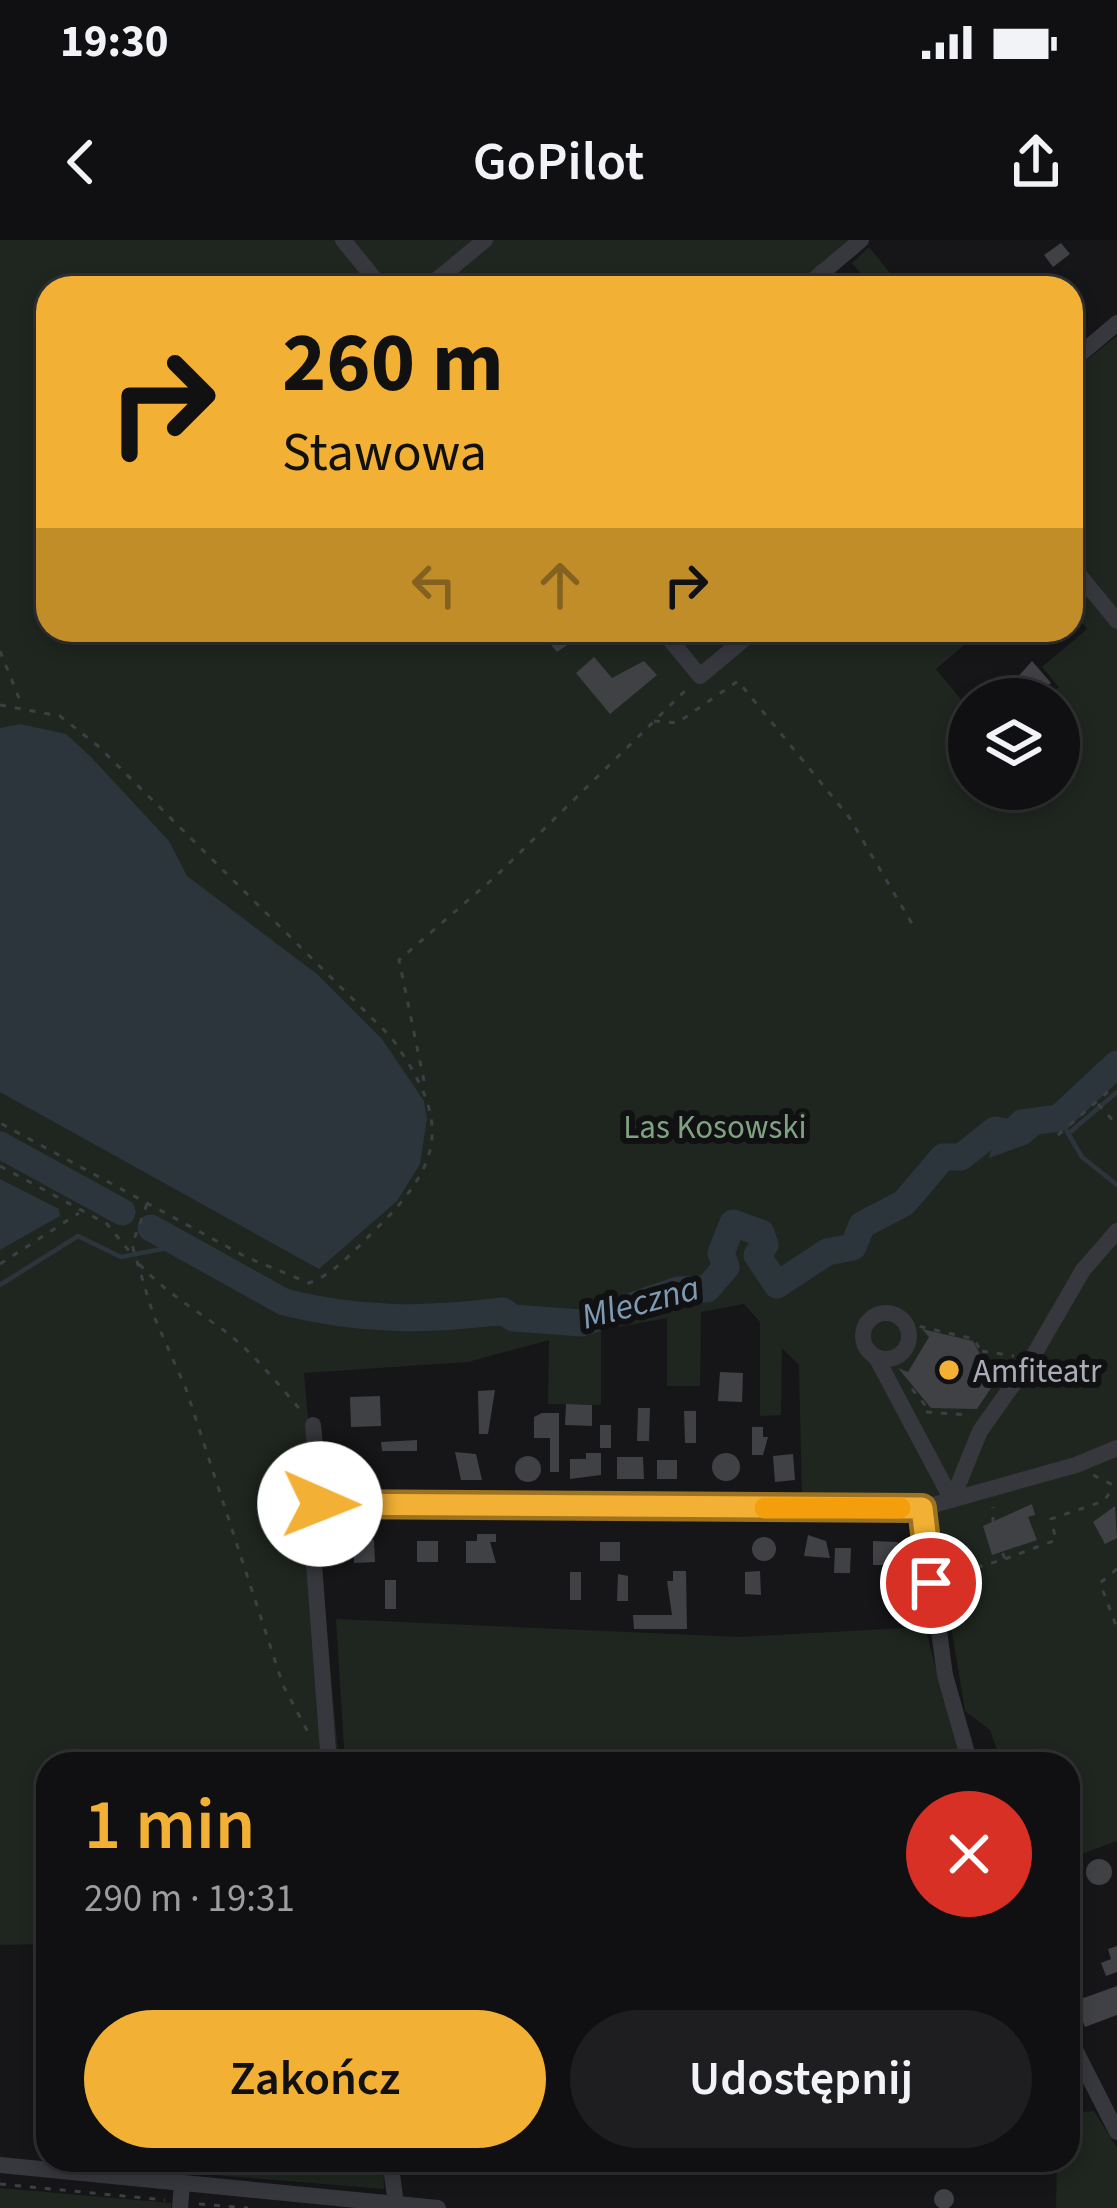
<!DOCTYPE html>
<html lang="pl">
<head>
<meta charset="utf-8">
<style>
  body { margin:0; font-family:"Source Sans 3",sans-serif; background:#1e1e20; color:#f1f3f6; height:100vh; display:flex; flex-direction:column; font-size:45px; white-space:nowrap }
  * { box-sizing:border-box; margin:0 }
  p { font-size:39px; color:#9c9d9f }
  .icon { flex:none; width:66px; height:66px; fill:none; stroke:currentColor; stroke-width:2; stroke-linecap:round; stroke-linejoin:round }
  .map { position:relative; flex:1; overflow:hidden }
  .side { position:absolute; left:36px; top:1512px; width:1044px; height:420px; display:flex; flex-direction:column; background:#101012; border-radius:36px; box-shadow:0 6px 18px #0003,0 0 0 3px #303032 }
  .side>* { flex:none }
  .banner { position:absolute; left:36px; top:36px; width:1047px; height:366px; border-radius:36px; box-shadow:0 6px 18px #0003,0 0 0 3px #303032; background:#f2b134; color:#111; overflow:hidden }
  .tools { position:absolute; left:948px; top:438px; display:grid; gap:24px }
  .tools a { display:grid; place-items:center; width:132px; height:132px; border-radius:50%; background:#101012; box-shadow:0 6px 18px #0003,0 0 0 3px #303032; font-size:60px }
  .pin { position:absolute; display:grid; place-items:center; width:102px; height:102px; color:#fff; margin:-51px; border:6px solid #fff; border-radius:50%; box-shadow:0 3px 12px #0007 }
  .me { position:absolute; width:132px; margin:-66px; rotate:91deg; stroke-linejoin:round; filter:drop-shadow(0 0 9px #0008) }
  .turn { display:flex; align-items:center; gap:42px; height:252px; padding:0 48px; font-size:54px }
  .turn .icon { width:156px; height:156px; stroke-width:2.5 }
  .turn b { display:block; font-size:84px; line-height:102px }
  .lanes { display:flex; align-items:center; height:114px; padding:0 48px; background:#0003; justify-content:center; gap:60px; direction:ltr }
  .lanes .off { opacity:.35 }
  .round { display:grid; place-items:center; flex:none; width:126px; height:126px; border-radius:63px; background:#1e1e20 }
  .overview { display:flex; align-items:center; justify-content:space-between; height:204px; padding:0 48px }
  h1 { font-size:72px; font-weight:600; line-height:90px; color:#f2b134 }
  .action { display:flex; gap:24px; margin-top:auto; padding:24px 48px }
  .action a { flex:1; height:138px; border-radius:72px; background:#f2b134; color:#111; font-size:48px; font-weight:600; line-height:138px; text-align:center }
  .action a+a { background:#1e1e20; color:#f1f3f6 }
  .status { display:flex; justify-content:space-between; align-items:center; height:84px; padding:0 60px; background:#101012; direction:ltr }
  .status svg { height:33px; fill:currentColor }
  header { display:flex; justify-content:space-between; align-items:center; height:156px; padding:0 48px; background:#101012; font-size:54px; font-weight:600 }
  .map>svg:first-child { display:block }
  .green { fill:#1e261f }
  .water { fill:#2c353c }
  .lines { fill:none; stroke-linecap:round; stroke-linejoin:round }
  .stream { stroke:#2c353c; stroke-width:4.5 }
  .river { stroke:#2c353c; stroke-width:27 }
  .building { fill:#404145 }
  .path { stroke:#3d3f44; stroke-width:3; stroke-dasharray:6 9; stroke-linecap:butt }
  .minor { stroke:#37383d; stroke-width:16 }
  .route-casing { stroke:#9d7322; stroke-width:30 }
  .route { stroke:#f2b134; stroke-width:21 }
  .slow { stroke:#f59e0b; stroke-width:21 }
  .poi-dot { fill:#f2b134; stroke:#111113; stroke-width:4.5 }
  .labels { text-anchor:middle; stroke-width:12; stroke-linejoin:round; paint-order:stroke }
  .park-label { font-size:33px; fill:#7fa381; stroke:#111113 }
  .poi-label { font-size:33px; fill:#a8adb8; stroke:#111113; text-anchor:start }
  .water-label { font-size:36px; font-style:italic; fill:#7f9bb3; stroke:#111113 }
</style>
</head>
<body>
<div class="status"><b>19:30</b><svg viewBox="0 0 49 12"><path d="M0 12V9h3v3zM5 12V6h3v6zM10 12V3h3v9zM15 12V0h3v12zM26 1h20v11H26zM47 4h2v5h-2z"/></svg></div>
<header><svg class="icon" aria-label="back" viewBox="0 0 24 24"><path d="M15 5l-7 7 7 7"/></svg>GoPilot<svg class="icon" aria-label="share" viewBox="0 0 24 24"><path d="M12 15V3M7 8l5-5 5 5M5 13v7h14v-7"/></svg></header>
<div class="map">
<svg width="1117" height="1968" viewBox="0 0 1117 1968">
  <rect width="100%" height="100%" fill="#161618"/>
  <g class="green">
    <path d="M0,0H854L797,48H48V390H982L936,429L969,469V549H1059V459H1045L1059,447L1042,427L1087,389L1071,370V132L1117,96V1601L1068,1619V1524H983L997,1510L990,1490L965,1471L947,1362L948,1337L938,1335L926,1276L802,1261L799,1125L782,1108L781,1175L760,1176V1082L744,1064L701,1072L700,1146H667V1078L601,1090V1165L548,1164L549,1100L468,1122L304,1133L339,1524H48V1704L0,1705Z"/>
    <path d="M869,7L902,48H873L852,23Z"/>
    <path d="M336,1379L739,1397L925,1387L961,1524H345Z"/>
    <path d="M1094,1871L1117,1908V1968H1056L1057,1920H1068V1873Z"/>
    <path d="M164,1920H383L384,1949L165,1931Z"/>
    <path d="M0,1948L171,1963V1968H0Z"/>
  </g>
  <g class="water">
    <path d="M20,484L66,494L91,517L169,601L187,636L317,734L382,799L424,861L427,879L420,924L397,961L319,1029L0,852V488Z"/>
    <path d="M1072,857L1079,864L1058,891L1048,887L1028,904L989,918C996,882 1048,876 1072,857Z"/>
    <path d="M0,939L59,969L60,976L0,1010Z"/>
  </g>
  <g class="lines">
    <g class="stream">
      <path d="M1062,883L1082,917L1117,945"/>
      <path d="M1068,894L1117,852"/>
      <path d="M0,1045L78,996L121,1017L182,1005"/>
    </g>
    <g class="river">
      <path d="M0,905L122,972"/>
      <path d="M151,988L284,1062C359,1081 426,1081 503,1071L513,1078L582,1083L678,1050L707,1049L726,1027L721,1013L733,983L761,993L765,1005L757,1015L777,1045L827,1012L853,1007L862,985L904,963L943,917H961L995,890L1012,893L1022,883L1059,878L1117,824"/>
    </g>
  </g>
  <g class="building">
    <path d="M1061,3L1070,14L1053,27L1044,15Z"/>
    <path d="M537,390H580L583,394L557,412L547,400L542,405L533,393Z"/>
    <path d="M594,417L612,438L644,421L657,435L610,474L576,433Z"/>
    <path d="M1032,421L1051,443L1032,458L1016,439Z"/>
    <path d="M922,1089L973,1101L995,1142L977,1169L931,1168L898,1128L908,1132L929,1097Z"/>
    <path d="M720,1132L743,1133L742,1162L718,1161Z"/>
    <path d="M495,1150L488,1194H479L478,1151Z"/>
    <path d="M380,1156L381,1186L351,1187L350,1157Z"/>
    <path d="M566,1164L592,1165V1186L565,1185Z"/>
    <path d="M638,1168H650L649,1201H637Z"/>
    <path d="M684,1171H696V1203H685Z"/>
    <path d="M542,1173H559V1232H550V1198H534V1177Z"/>
    <rect x="600" y="1185" width="11" height="23"/>
    <path d="M752,1187H763V1197H768L763,1215H752Z"/>
    <path d="M417,1200V1211H382L381,1202Z"/>
    <path d="M455,1212L476,1214L482,1240H461Z"/>
    <circle cx="726" cy="1227" r="14"/>
    <path d="M586,1213H601V1235L570,1239V1219H586Z"/>
    <path d="M793,1214L795,1240L775,1242L773,1216Z"/>
    <circle cx="528" cy="1229" r="13"/>
    <path d="M617,1217H643L644,1239H617Z"/>
    <rect x="657" y="1220" width="20" height="19"/>
    <path d="M1032,1264L1035,1275L1028,1277L1037,1300L992,1315L983,1286Z"/>
    <path d="M1115,1266L1117,1298L1105,1304L1093,1282Z"/>
    <path d="M477,1294H496V1302H490L496,1323H466V1301H477Z"/>
    <path d="M808,1295L826,1301L830,1318L804,1316Z"/>
    <circle cx="764" cy="1309" r="12"/>
    <path d="M354,1300H374L375,1322L354,1323Z"/>
    <rect x="417" y="1301" width="21" height="21"/>
    <path d="M873,1301L898,1302L897,1325H873Z"/>
    <rect x="600" y="1302" width="20" height="19"/>
    <path d="M835,1308H851L850,1333H834Z"/>
    <path d="M673,1331H686L687,1389H634L633,1375H672L667,1341H673Z"/>
    <path d="M760,1331L761,1355L745,1354V1332Z"/>
    <rect x="570" y="1332" width="11" height="28"/>
    <path d="M618,1334L628,1336V1361H617Z"/>
    <rect x="385" y="1340" width="11" height="29"/>
    <path d="M892,1355H910L909,1374H891Z"/>
    <circle cx="1099" cy="1632" r="13"/>
    <path d="M1117,1706V1732L1106,1736L1101,1723L1111,1719L1108,1709Z"/>
    <path d="M1117,1746V1775L1085,1787L1075,1761Z"/>
    <circle cx="944" cy="1959" r="10"/>
  </g>
  <g class="lines">
    <g class="path">
      <path d="M0,411L21,463"/>
      <path d="M0,465L60,476L98,506L391,797C449,879 448,919 374,991C355,1010 334,1034 309,1043L246,1017L0,883"/>
      <path d="M654,481L677,483L738,441L849,577L914,687"/>
      <path d="M424,841L399,720L496,636L690,446"/>
      <path d="M1098,864L1117,885"/>
      <path d="M1058,895L1109,851"/>
      <path d="M0,926L107,984L134,1017"/>
      <path d="M147,964L132,1005L153,1074L186,1149L283,1445L310,1496"/>
      <path d="M0,1024L79,973"/>
      <path d="M139,1024C164,1050 186,1064 215,1084C249,1107 277,1143 304,1174"/>
      <path d="M905,1083L974,1099L996,1138"/>
      <path d="M982,1111L1014,1116"/>
      <path d="M912,1149L929,1170"/>
      <path d="M926,1172L970,1175"/>
      <path d="M1093,1235L1117,1247"/>
      <path d="M993,1283V1267"/>
      <path d="M1005,1319L1056,1300L1051,1279L1104,1261L1113,1248"/>
      <path d="M1117,1329L1100,1343L1117,1388"/>
      <path d="M948,1336L1005,1319L1001,1309"/>
      <path d="M0,1944L165,1960"/>
      <path d="M199,1964L248,1968"/>
    </g>
    <g class="minor">
      <path d="M343,0L382,48"/>
      <path d="M822,32L835,48"/>
      <path d="M427,48L485,0"/>
      <path d="M804,48L861,0"/>
      <path d="M1071,122L1117,83"/>
      <path d="M1071,325L1117,381"/>
      <path d="M662,390L700,436L755,390"/>
      <circle cx="886" cy="1096" r="23"/>
      <path d="M876,1117L952,1260L980,1191L1032,1118L1083,1030L1117,991"/>
      <path d="M313,1185L321,1265L312,1297L329,1524"/>
      <path d="M321,1265L922,1268L1076,1225L1117,1208"/>
      <path d="M922,1268L945,1435L970,1524"/>
      <path d="M1068,1796L1117,1892"/>
      <path d="M390,1920L396,1964"/>
      <path d="M0,1925L438,1968"/>
      <path d="M180,1968L182,1944"/>
    </g>
  </g>
  <g class="lines">
    <g class="route-casing">
      <path id="route" d="M320,1264L922,1268L931,1343"/>
    </g>
    <use href="#route" class="route"/>
    <path class="slow" d="M765,1268H900"/>
  </g>
  <circle class="poi-dot" cx="949" cy="1130" r="12"/>
  <g class="labels">
    <g class="park-label">
      <text x="715" y="898">Las Kosowski</text>
    </g>
    <g class="poi-label">
      <text x="973" y="1142">Amfiteatr</text>
    </g>
    <g class="water-label">
      <text transform="translate(640 1061) rotate(-15)" y="13">Mleczna</text>
    </g>
  </g>
</svg>
<div class="tools">
<a><svg class="icon" aria-label="layers" viewBox="0 0 24 24"><path d="M12 4l9 5-9 5-9-5zM3 14l9 5 9-5"/></svg></a>
</div>
<div class="pin" style="left:931px;top:1343px;background:#d93025"><svg class="icon" aria-label="arrive" viewBox="0 0 24 24"><path d="M6 21V4h12l-3 4 3 4H6"/></svg></div>
<svg class="me" style="left:320px;top:1264px" viewBox="-20 -20 40 40"><circle r="19" fill="#fff"/><path d="M0-13L10 11 0 6-10 11z" fill="#f2b134"/></svg>
<div class="banner">
<div class="turn"><svg class="icon" aria-label="right" viewBox="0 0 24 24"><path d="M7 20v-9h11M14 6l5 5-5 5"/></svg><div><b>260 m</b>Stawowa</div></div>
<div class="lanes"><svg class="icon off" aria-label="left" viewBox="0 0 24 24"><path d="M17 20v-9H6M10 6l-5 5 5 5"/></svg><svg class="icon off" aria-label="ahead" viewBox="0 0 24 24"><path d="M12 20V5M6 11l6-6 6 6"/></svg><svg class="icon" aria-label="right" viewBox="0 0 24 24"><path d="M7 20v-9h11M14 6l5 5-5 5"/></svg></div>
</div>
<section class="side">
<div class="overview"><div><h1>1 min</h1><p>290 m · 19:31</p></div><a class="round" style="background:#d93025;color:#fff"><svg class="icon" aria-label="close" viewBox="0 0 24 24"><path d="M6 6l12 12M18 6L6 18"/></svg></a></div>
<div class="action"><a>Zakończ</a><a>Udostępnij</a></div>
</section>
</div>
</body>
</html>
